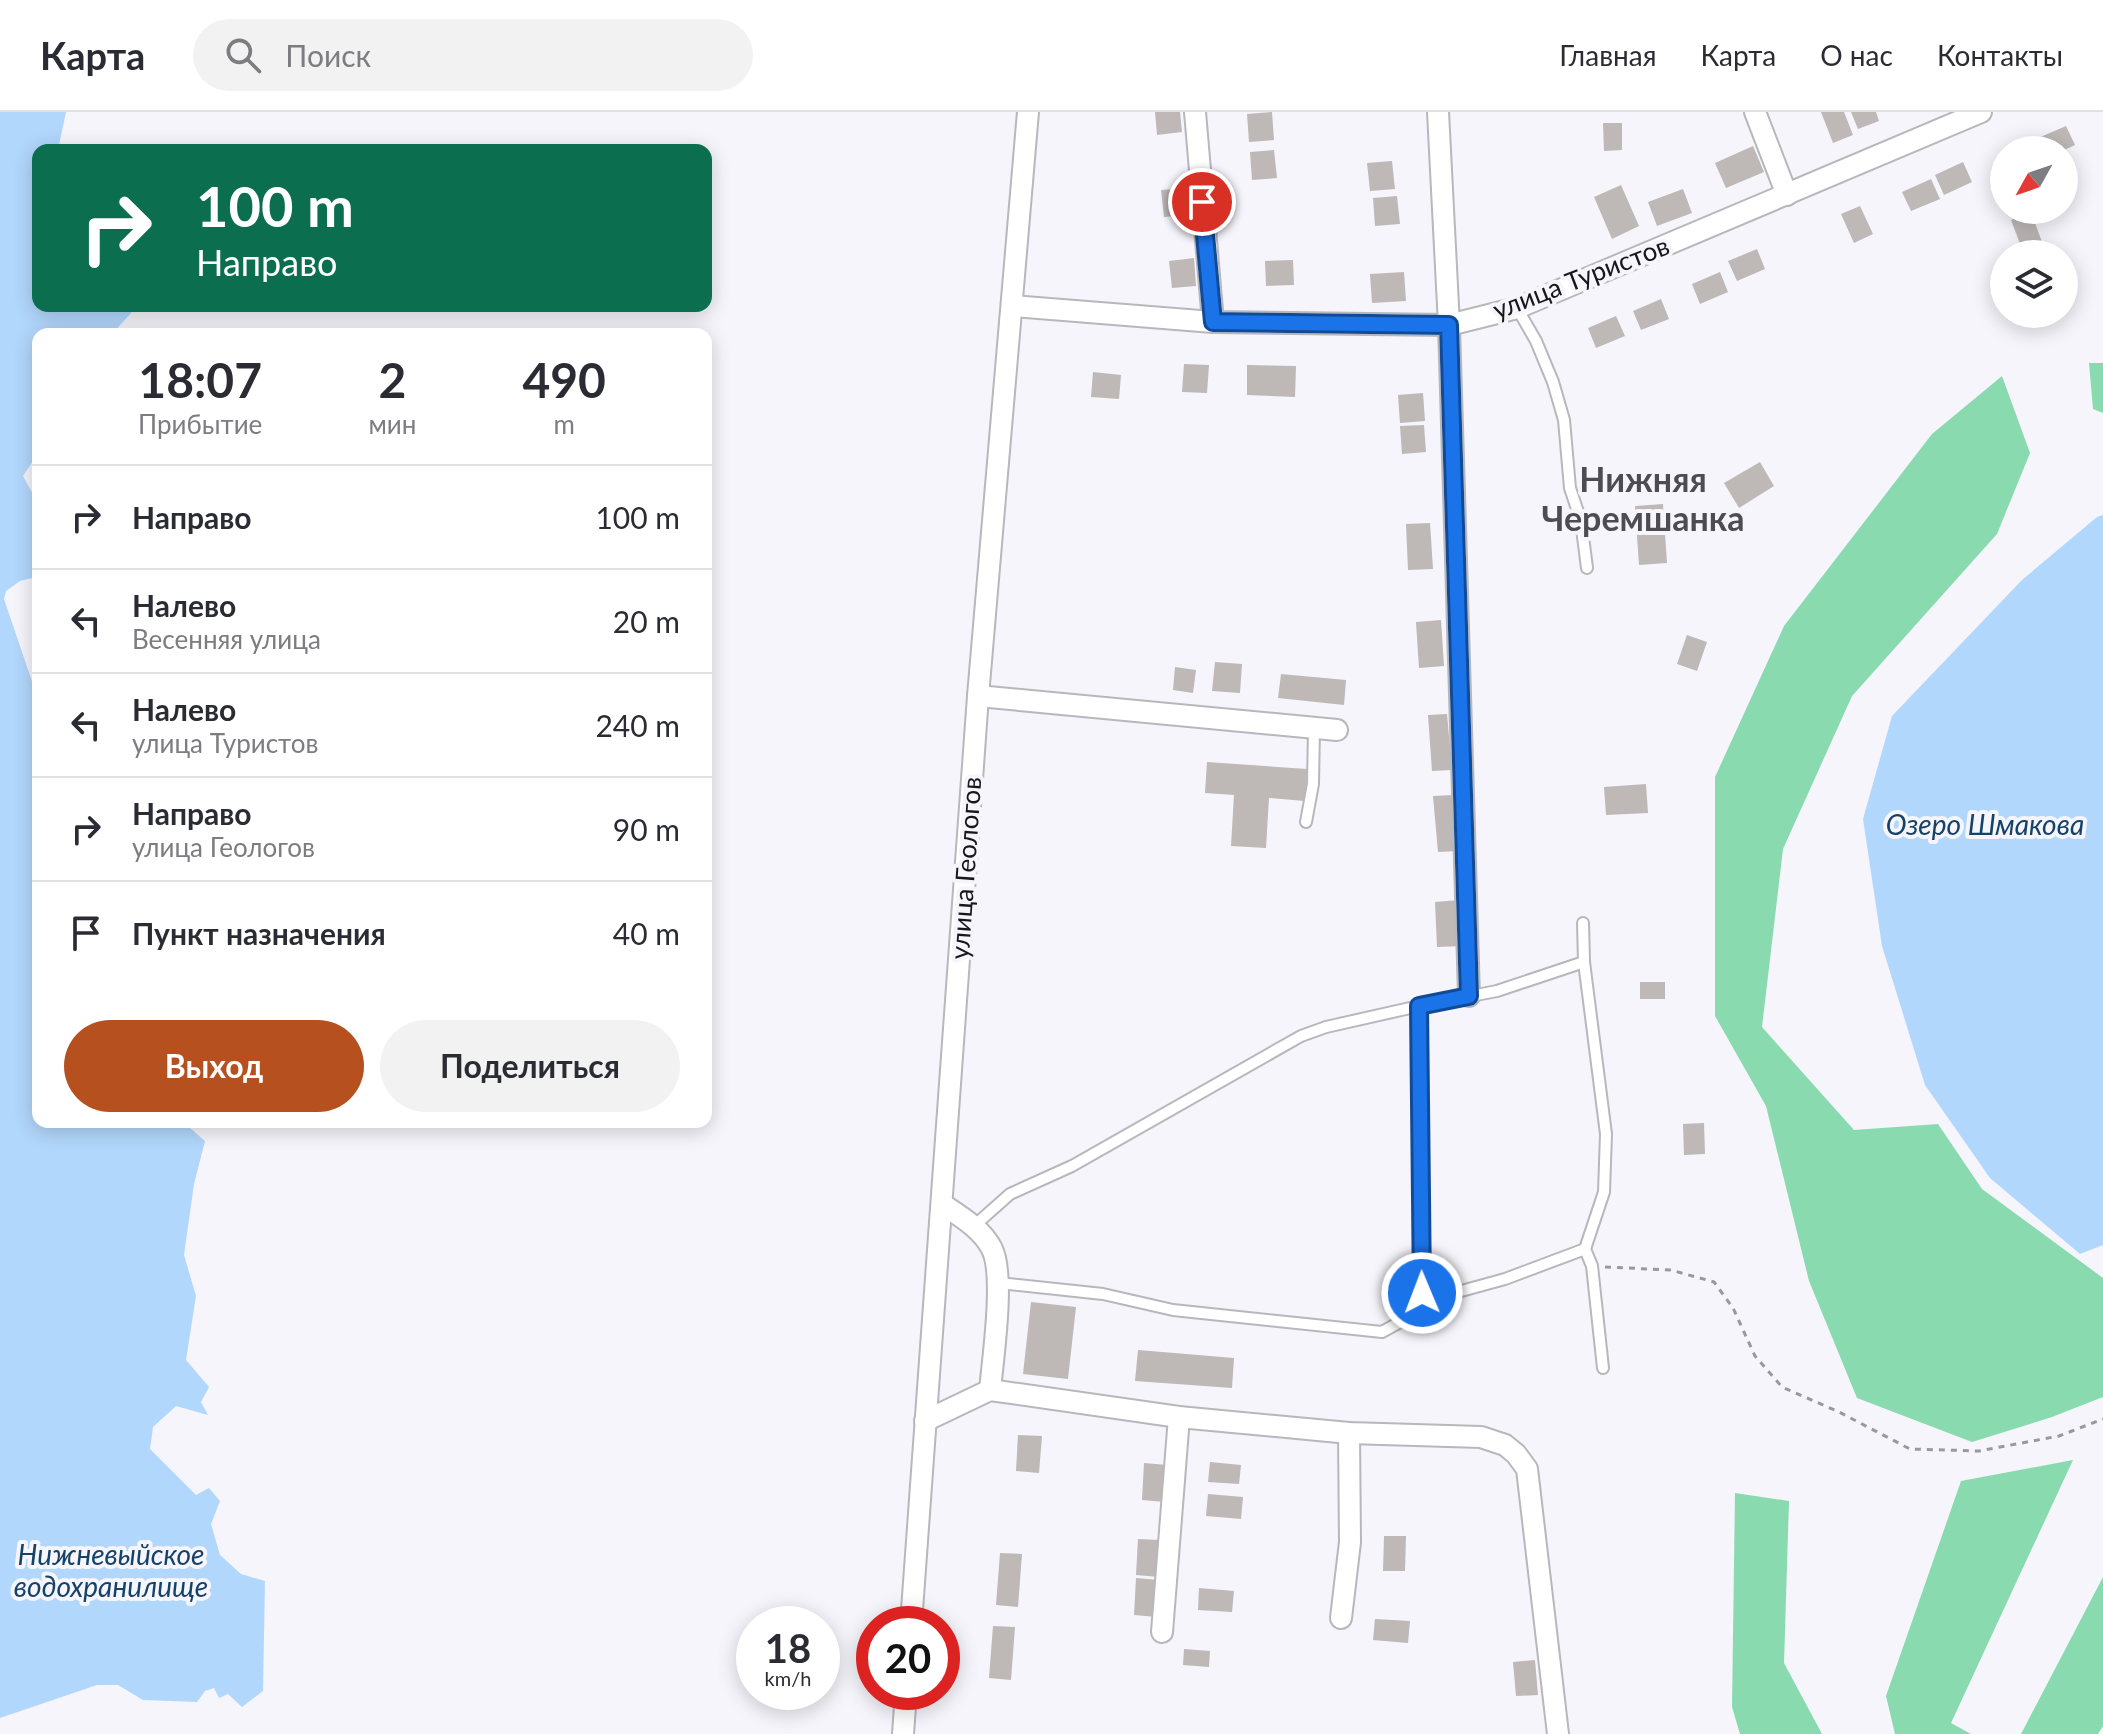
<!DOCTYPE html>
<html lang="ru">
<head>
<meta charset="utf-8">
<style>
  body { margin:0; font-family:Lato,sans-serif; background:#f2f2f3; color:#2b2b33; height:100vh; display:flex; flex-direction:column; font-size:30px; white-space:nowrap }
  * { box-sizing:border-box; margin:0 }
  p { font-size:26px; color:#7c7c81 }
  .icon { flex:none; width:44px; height:44px; fill:none; stroke:currentColor; stroke-width:2; stroke-linecap:round; stroke-linejoin:round }
  .map { position:relative; flex:1; overflow:hidden }
  .details { position:absolute; left:32px; top:216px; width:680px; height:800px; display:flex; flex-direction:column; background:#fff; border-radius:16px; box-shadow:0 4px 20px #0003 }
  .details>* { flex:none }
  .banner { position:absolute; left:32px; top:32px; width:680px; height:168px; border-radius:16px; box-shadow:0 4px 20px #0003; background:#0b6e4f; color:#fff; overflow:hidden }
  .needle { width:52px; rotate:230deg }
  .tools { position:absolute; left:1990px; top:24px; display:grid; gap:16px }
  .tools a { display:grid; place-items:center; width:88px; height:88px; border-radius:50%; background:#fff; box-shadow:0 4px 20px #0003; font-size:40px }
  .speed { position:absolute; left:736px; top:1494px; display:flex; gap:16px; font-size:40px; font-weight:700; text-align:center }
  .speed>* { display:grid; place-content:center; width:104px; height:104px; border-radius:50%; background:#fff; box-shadow:0 4px 20px #0003; line-height:1 }
  .speed small { font-size:20px; font-weight:400 }
  .speed .limit { border:12px solid #d22; background:#fff; color:#111 }
  .pin { position:absolute; display:grid; place-items:center; width:68px; height:68px; color:#fff; margin:-34px; border:4px solid #fff; border-radius:50%; box-shadow:0 2px 8px #0007 }
  .me { position:absolute; width:88px; margin:-44px; rotate:359deg; stroke-linejoin:round; filter:drop-shadow(0 0 6px #0008) }
  .turn { display:flex; align-items:center; gap:28px; height:168px; padding:0 32px; font-size:36px }
  .turn .icon { width:104px; height:104px; stroke-width:2.5 }
  .turn b { display:block; font-size:56px; line-height:68px }
  .eta { display:flex; justify-content:space-evenly; align-items:center; height:136px; text-align:center }
  .eta b { font-size:48px; font-weight:700; line-height:56px }
  .primary-button { display:flex; gap:16px; margin-top:auto; padding:16px 32px }
  .primary-button a { flex:1; height:92px; border-radius:48px; background:#b6511f; color:#fff; font-size:32px; font-weight:700; line-height:92px; text-align:center }
  .primary-button a+a { background:#f2f2f3; color:#2b2b33 }
  ul { padding:0; list-style:none }
  li { display:flex; align-items:center; gap:24px; height:104px; padding:0 32px; border-top:2px solid #e1e1e2 }
  li div { flex:1 }
  li b { display:block; font-size:30px }
  li em { font-style:normal }
  header { display:flex; align-items:center; gap:48px; box-sizing:border-box; height:112px; padding:0 40px; background:#fff; border-bottom:2px solid #e1e1e2 }
  header strong { font-size:38px }
  nav { display:flex; gap:44px; margin-inline-start:auto; font-size:28px }
  .search { width:560px; height:72px; background:#f2f2f3; display:flex; align-items:center; gap:20px; box-sizing:border-box; padding:0 28px; border-radius:44px; color:#7c7c81; font-size:30px }
  .map>svg:first-child { display:block }
  .green { fill:#89daaf }
  .water { fill:#b2d7fc }
  .building { fill:#beb8b7 }
  .lines { fill:none; stroke-linecap:round; stroke-linejoin:round }
  .service-casing { stroke:#b7b7bc; stroke-width:14 }
  .minor-casing { stroke:#b7b7bc; stroke-width:24 }
  .path { stroke:#98989d; stroke-width:3; stroke-dasharray:6 6; stroke-linecap:butt }
  .service { stroke:#fff; stroke-width:10 }
  .minor { stroke:#fff; stroke-width:20 }
  .route-casing { stroke:#114b97; stroke-width:20 }
  .route { stroke:#1a73e8; stroke-width:14 }
  .labels { text-anchor:middle; stroke-width:8; stroke-linejoin:round; paint-order:stroke }
  .street-label { font-size:26px; fill:#171719; stroke:#f5f5fb }
  .water-label { font-size:28px; font-style:italic; fill:#144268; stroke:#f5f5fb }
  .district-label { font-size:34px; font-weight:bold; fill:#4d4d51; stroke:#f5f5fb }
</style>
</head>
<body>
<header>
<strong>Карта</strong>
<div class="search"><svg class="icon" aria-label="search" viewBox="0 0 24 24"><circle cx="10" cy="10" r="6"/><path d="M15 15l6 6"/></svg>Поиск</div>
<nav><a>Главная</a><a>Карта</a><a>О нас</a><a>Контакты</a></nav>
</header>
<div class="map">
<svg width="2103" height="1622" viewBox="0 0 2103 1622">
  <rect width="100%" height="100%" fill="#f5f5fb"/>
  <g class="green">
    <path d="M2089,251H2103V301L2093,297Z"/>
    <path d="M2002,264L2030,341L1997,422L1852,584L1783,737L1762,915L1854,1018L1938,1012L1982,1077L2103,1166V1285L2052,1305L1972,1330L1857,1286L1809,1169L1766,994L1715,904V665L1784,514L1932,322Z"/>
    <path d="M2073,1348L1951,1611L1971,1622H1895L1886,1584L1961,1369Z"/>
    <path d="M1735,1381L1789,1389L1784,1551L1822,1622H1740L1732,1595Z"/>
    <path d="M2103,1465V1614L2098,1622H2021Z"/>
  </g>
  <g class="water">
    <path d="M0,0H66L58,38H38V194H133L131,201L112,222H38V338L37,343L23,364L38,391V459L36,465L20,469L6,479L4,487L38,587V1010H183L205,1029L194,1072L184,1143L196,1184L186,1248L209,1275L201,1290L208,1303L176,1294L153,1315L150,1337L196,1383L209,1376L220,1389L211,1412L220,1443L241,1462L265,1469L263,1579L242,1595L228,1582L219,1586L214,1576L205,1579L197,1590L143,1588L118,1573H97L0,1606Z"/>
    <path d="M2103,403V1133L2080,1142L1990,1066L1925,973L1882,834L1863,707L1892,604L2022,468L2097,405Z"/>
  </g>
  <g class="building">
    <path d="M1155,0H1180L1182,20L1157,23Z"/>
    <path d="M1272,0L1274,28L1249,30L1247,2Z"/>
    <path d="M1821,0H1844L1853,23L1833,31Z"/>
    <path d="M1851,0H1876L1879,9L1858,17Z"/>
    <path d="M1603,11H1622V38L1604,39Z"/>
    <path d="M2066,14L2075,33L2064,38H2043L2038,26Z"/>
    <path d="M1753,34L1764,60L1726,76L1715,51Z"/>
    <path d="M1274,38L1277,66L1252,68L1250,40Z"/>
    <path d="M1392,49L1395,77L1370,79L1367,51Z"/>
    <path d="M1963,50L1972,70L1944,83L1935,63Z"/>
    <path d="M1931,67L1940,87L1911,99L1902,80Z"/>
    <path d="M1621,73L1639,114L1612,127L1594,85Z"/>
    <path d="M1186,76L1188,103L1164,105L1161,78Z"/>
    <path d="M1683,77L1692,101L1657,114L1648,90Z"/>
    <path d="M1397,84L1400,112L1375,114L1373,86Z"/>
    <path d="M1860,94L1873,122L1854,131L1841,102Z"/>
    <path d="M2031,100L2042,130L2022,137L2011,108Z"/>
    <path d="M1757,137L1765,157L1737,169L1728,149Z"/>
    <path d="M1194,146L1196,174L1172,176L1169,149Z"/>
    <path d="M1293,148L1294,173L1266,174L1265,149Z"/>
    <path d="M1404,160L1406,189L1372,191L1370,162Z"/>
    <path d="M1720,160L1728,180L1700,192L1692,172Z"/>
    <path d="M1661,187L1669,207L1641,218L1633,199Z"/>
    <path d="M1616,204L1625,224L1596,236L1588,216Z"/>
    <path d="M1184,252L1209,253L1207,281L1182,280Z"/>
    <path d="M1247,253L1296,254L1295,285L1247,283Z"/>
    <path d="M1093,260L1121,263L1119,287L1091,285Z"/>
    <path d="M1423,281L1425,309L1400,311L1398,283Z"/>
    <path d="M1424,313L1426,340L1402,342L1400,314Z"/>
    <path d="M1760,350L1774,374L1739,396L1724,371Z"/>
    <path d="M1663,392L1667,451L1639,453L1635,394Z"/>
    <path d="M1430,411L1433,457L1408,458L1406,412Z"/>
    <path d="M1441,508L1444,554L1419,556L1416,510Z"/>
    <path d="M1687,523L1707,530L1697,559L1677,552Z"/>
    <path d="M1215,550L1242,552L1240,581L1212,579Z"/>
    <path d="M1175,555L1196,558L1193,581L1173,578Z"/>
    <path d="M1281,562L1346,568L1344,593L1278,586Z"/>
    <path d="M1447,602L1452,658L1432,659L1428,603Z"/>
    <path d="M1207,650L1307,657L1305,689L1269,686L1266,736L1231,734L1234,683L1205,681Z"/>
    <path d="M1646,672L1648,701L1606,703L1604,675Z"/>
    <path d="M1453,683L1458,739L1438,740L1433,684Z"/>
    <path d="M1459,788L1462,834L1437,835L1435,790Z"/>
    <rect x="1640" y="870" width="25" height="17"/>
    <path d="M1704,1011L1705,1042L1684,1043L1683,1012Z"/>
    <path d="M1031,1190L1076,1195L1068,1267L1023,1262Z"/>
    <path d="M1138,1238L1234,1246L1232,1276L1135,1269Z"/>
    <path d="M1018,1323L1042,1324L1039,1361L1016,1359Z"/>
    <path d="M1210,1350L1241,1353L1239,1372L1208,1370Z"/>
    <path d="M1144,1351L1167,1353L1165,1390L1142,1388Z"/>
    <path d="M1208,1382L1243,1385L1241,1407L1206,1404Z"/>
    <path d="M1384,1424H1406L1405,1459H1383Z"/>
    <path d="M1138,1427L1161,1428L1159,1465L1136,1463Z"/>
    <path d="M1000,1441L1022,1442L1018,1495L996,1493Z"/>
    <path d="M1136,1466L1159,1468L1157,1505L1134,1503Z"/>
    <path d="M1199,1476L1234,1479L1232,1500L1198,1498Z"/>
    <path d="M1375,1507L1410,1509L1408,1531L1373,1528Z"/>
    <path d="M993,1514L1015,1515L1011,1568L989,1566Z"/>
    <path d="M1184,1537L1210,1539L1209,1555L1183,1553Z"/>
    <path d="M1535,1548L1538,1583L1516,1584L1513,1550Z"/>
  </g>
  <g class="lines">
    <g class="service-casing">
      <g id="service">
        <path d="M1517,196L1536,229L1553,270L1564,308L1570,376L1581,409L1587,456"/>
        <path d="M1306,710L1313,672L1314,616"/>
        <path d="M974,1114L1010,1082L1072,1054L1301,924L1326,915L1419,894L1497,879L1584,850"/>
        <path d="M1585,1137L1592,1154L1603,1256"/>
        <path d="M999,1171L1103,1182L1173,1198L1382,1220L1402,1209L1422,1181L1419,894"/>
        <path d="M1422,1181H1454L1505,1167L1585,1137L1604,1080L1606,1022L1584,850L1583,811"/>
      </g>
    </g>
    <g class="minor-casing">
      <g id="minor">
        <path d="M1195,0L1213,210"/>
        <path d="M1438,0L1449,213L1469,884"/>
        <path d="M1755,0L1787,83"/>
        <path d="M1012,194L1213,210L1449,213L1517,196L1981,0"/>
        <path d="M978,584L1337,618"/>
        <path d="M942,1092C960,1104 982,1117 992,1137C1005,1163 993,1246 990,1278"/>
        <path d="M925,1309L990,1278L1179,1305L1349,1321L1481,1325L1505,1333L1516,1342L1527,1357L1558,1622"/>
        <path d="M1341,1506L1350,1430L1349,1321"/>
        <path d="M911,1512L978,584L1028,0"/>
        <path d="M1162,1520L1179,1305"/>
        <path d="M903,1622L906,1580"/>
      </g>
    </g>
    <path class="path" d="M1605,1155L1671,1158L1714,1170L1733,1196L1755,1244L1782,1275L1839,1300L1910,1337L1979,1339L2059,1324L2103,1307"/>
    <use href="#service" class="service"/>
    <use href="#minor" class="minor"/>
  </g>
  <g class="lines">
    <g class="route-casing">
      <path id="route" d="M1202,90L1213,210L1449,213L1469,884L1419,894L1422,1181"/>
    </g>
    <use href="#route" class="route"/>
  </g>
  <g class="labels">
    <g class="street-label">
      <text transform="translate(1581 166) rotate(-21)" y="9">улица Туристов</text>
      <text transform="translate(966 756) rotate(-86)" y="9">улица Геологов</text>
    </g>
    <g class="water-label">
      <text x="1985" y="723">Озеро Шмакова</text>
      <text x="111" y="1453">Нижневыйское<tspan x="111" dy="32">водохранилище</tspan></text>
    </g>
    <g class="district-label">
      <text x="1643" y="380">Нижняя<tspan x="1643" dy="39">Черемшанка</tspan></text>
    </g>
  </g>
</svg>
<div class="tools">
<a><svg class="needle" viewBox="-14 -14 28 28"><path d="M0-13l5 13h-10z" fill="#e53935"/><path d="M0 13l5-13h-10z" fill="#7c7c81"/></svg></a>
<a><svg class="icon" aria-label="layers" viewBox="0 0 24 24"><path d="M12 4l9 5-9 5-9-5zM3 14l9 5 9-5"/></svg></a>
</div>
<div class="speed"><div>18<small>km/h</small></div><div class="limit">20</div></div>
<div class="pin" style="left:1202px;top:90px;background:#d93025"><svg class="icon" aria-label="arrive" viewBox="0 0 24 24"><path d="M6 21V4h12l-3 4 3 4H6"/></svg></div>
<svg class="me" style="left:1422px;top:1181px" viewBox="-20 -20 40 40"><circle r="17" fill="#1a73e8" stroke="#fff" stroke-width="3"/><path d="M0-11L8 9 0 5-8 9z" fill="#fff"/></svg>
<div class="banner">
<div class="turn"><svg class="icon" aria-label="right" viewBox="0 0 24 24"><path d="M7 20v-9h11M14 6l5 5-5 5"/></svg><div><b>100 m</b>Направо</div></div>
</div>
<section class="details">
<div class="eta">
<div><b>18:07</b><p>Прибытие</p></div>
<div><b>2</b><p>мин</p></div>
<div><b>490</b><p>m</p></div>
</div>
<ul>
<li><svg class="icon" aria-label="right" viewBox="0 0 24 24"><path d="M7 20v-9h11M14 6l5 5-5 5"/></svg><div><b>Направо</b></div><em>100 m</em></li>
<li><svg class="icon" aria-label="left" viewBox="0 0 24 24"><path d="M17 20v-9H6M10 6l-5 5 5 5"/></svg><div><b>Налево</b><p>Весенняя улица</p></div><em>20 m</em></li>
<li><svg class="icon" aria-label="left" viewBox="0 0 24 24"><path d="M17 20v-9H6M10 6l-5 5 5 5"/></svg><div><b>Налево</b><p>улица Туристов</p></div><em>240 m</em></li>
<li><svg class="icon" aria-label="right" viewBox="0 0 24 24"><path d="M7 20v-9h11M14 6l5 5-5 5"/></svg><div><b>Направо</b><p>улица Геологов</p></div><em>90 m</em></li>
<li><svg class="icon" aria-label="arrive" viewBox="0 0 24 24"><path d="M6 21V4h12l-3 4 3 4H6"/></svg><div><b>Пункт назначения</b></div><em>40 m</em></li>
</ul>
<div class="primary-button"><a>Выход</a><a>Поделиться</a></div>
</section>
</div>
</body>
</html>
